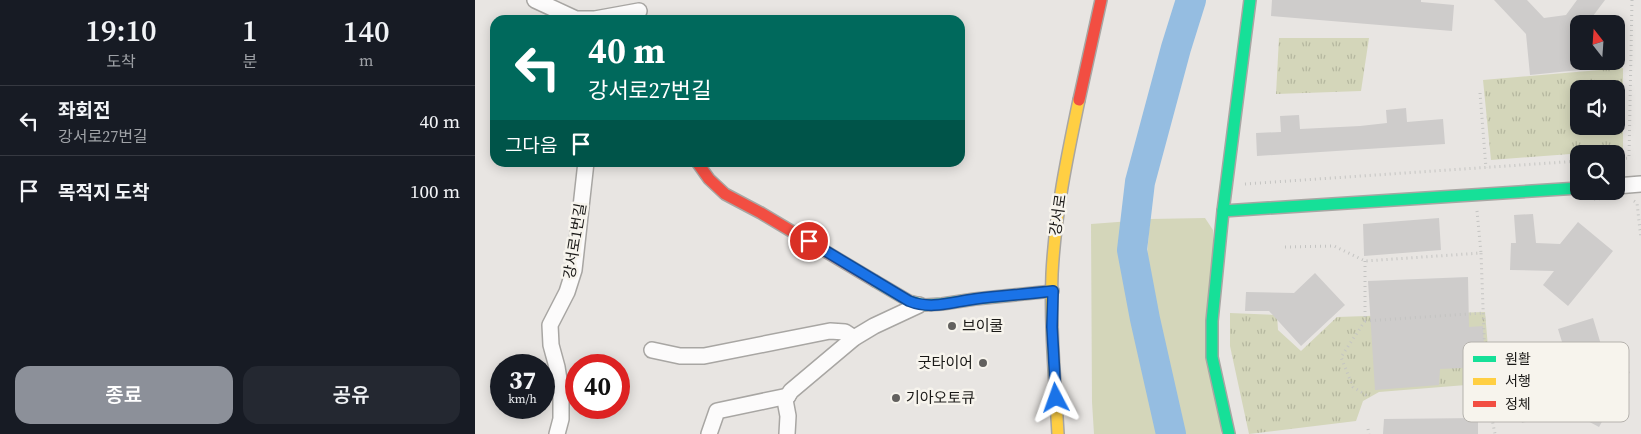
<!DOCTYPE html>
<html lang="ko">
<head>
<meta charset="utf-8">
<style>
  body { margin:0; font-family:"Source Serif 4","Noto Sans KR",serif; background:#242831; color:#f1f3f6; height:100vh; display:flex; flex-direction:column; font-size:19px; white-space:nowrap }
  * { box-sizing:border-box; margin:0 }
  p { font-size:16px; color:#9ea1a6 }
  .icon { flex:none; width:28px; height:28px; fill:none; stroke:currentColor; stroke-width:2; stroke-linecap:round; stroke-linejoin:round }
  .map { position:relative; flex:1; overflow:hidden }
  .details { display:flex; flex-direction:column; background:#171b24; width:475px }
  .details>* { flex:none }
  .top-card { position:absolute; left:15px; top:15px; width:475px; height:152px; border-radius:15px; box-shadow:0 2px 12px #0003; background:#00695c; color:#fff; overflow:hidden }
  .needle { width:32px; rotate:343deg }
  .buttons { position:absolute; left:1095px; top:15px; display:grid; gap:10px }
  .buttons a { display:grid; place-items:center; width:55px; height:55px; border-radius:10px; background:#171b24; box-shadow:0 2px 12px #0003; font-size:25px }
  .speed { position:absolute; left:15px; top:354px; display:flex; gap:10px; font-size:25px; font-weight:700; text-align:center }
  .speed>* { display:grid; place-content:center; width:65px; height:65px; border-radius:50%; background:#171b24; box-shadow:0 2px 12px #0003; line-height:1 }
  .speed small { font-size:12px; font-weight:400 }
  .speed .limit { border:8px solid #d22; background:#fff; color:#111 }
  .pin { position:absolute; display:grid; place-items:center; width:42px; height:42px; color:#fff; margin:-21px; border:2px solid #fff; border-radius:50%; box-shadow:0 1px 5px #0007 }
  .me { position:absolute; width:55px; margin:-28px; rotate:356deg; stroke-linejoin:round; filter:drop-shadow(0 0 4px #0008) }
  .turn { display:flex; align-items:center; gap:18px; height:105px; padding:0 15px; font-size:22px }
  .turn .icon { width:65px; height:65px; stroke-width:2.5 }
  .turn b { display:block; font-size:35px; line-height:42px }
  .then { display:flex; align-items:center; height:48px; padding:0 15px; background:#0003; gap:10px; font-size:19px }
  .eta { display:flex; justify-content:space-evenly; align-items:center; height:85px; text-align:center }
  .eta b { font-size:30px; font-weight:600; line-height:35px }
  .button { display:flex; gap:10px; margin-top:auto; padding:10px 15px }
  .button a { flex:1; height:58px; border-radius:15px; background:#8c9099; color:#fff; font-size:20px; font-weight:600; line-height:58px; text-align:center }
  .button a+a { background:#242831; color:#f1f3f6 }
  ul { padding:0; list-style:none }
  li { display:flex; align-items:center; gap:15px; height:70px; padding:0 15px; border-top:1px solid #363941 }
  li div { flex:1 }
  li b { display:block; font-size:19px }
  li em { font-style:normal }
  main { display:flex; flex:1; min-height:0 }
  .map>svg:first-child { display:block }
  .grass { fill:#d4d6ba }
  .park { fill:url(#park-tufts); fill-rule:evenodd }
  .lines { fill:none; stroke-linecap:round; stroke-linejoin:round }
  .river { stroke:#95bde1; stroke-width:30 }
  .building { fill:#cecccb }
  .street-casing { stroke:#a8a6a3; stroke-width:18 }
  .fast-casing { stroke:#a8a6a3; stroke-width:14 }
  .slow-casing { stroke:#a8a6a3; stroke-width:14 }
  .jam-casing { stroke:#a8a6a3; stroke-width:14 }
  .path { stroke:#c4c4c2; stroke-width:3; stroke-dasharray:1 4; stroke-linecap:butt }
  .street { stroke:#fcfbfb; stroke-width:15 }
  .fast { stroke:#16e098; stroke-width:11 }
  .slow { stroke:#ffcf43; stroke-width:11 }
  .jam { stroke:#f24e42; stroke-width:11 }
  .route-casing { stroke:#114b97; stroke-width:12 }
  .route { stroke:#1a73e8; stroke-width:9 }
  .poi-dot { fill:#62605e; stroke:#f7f4ed; stroke-width:2 }
  .labels { text-anchor:middle; stroke-width:5; stroke-linejoin:round; paint-order:stroke }
  .street-label { font-size:15px; fill:#1a1917; stroke:#f7f4ed }
  .poi-label { font-size:15px; fill:#1a1917; stroke:#f7f4ed; text-anchor:start }
  .key { fill:#f7f4ed; stroke:#b5b2ad; stroke-width:1 }
  .key-label { font-size:14px; fill:#1a1917 }
</style>
</head>
<body>
<main>
<section class="details">
<div class="eta">
<div><b>19:10</b><p>도착</p></div>
<div><b>1</b><p>분</p></div>
<div><b>140</b><p>m</p></div>
</div>
<ul>
<li><svg class="icon" aria-label="left" viewBox="0 0 24 24"><path d="M17 20v-9H6M10 6l-5 5 5 5"/></svg><div><b>좌회전</b><p>강서로27번길</p></div><em>40 m</em></li>
<li><svg class="icon" aria-label="arrive" viewBox="0 0 24 24"><path d="M6 21V4h12l-3 4 3 4H6"/></svg><div><b>목적지 도착</b></div><em>100 m</em></li>
</ul>
<div class="button"><a>종료</a><a>공유</a></div>
</section>
<div class="map">
<svg width="1166" height="434" viewBox="0 0 1166 434">
  <defs>
    <pattern id="park-tufts" width="24" height="20" patternUnits="userSpaceOnUse" patternTransform="scale(1.25)"><rect width="24" height="20" fill="#d4d6ba"/><path d="M3 7l-1-3M5 7V3M7 7l1-3M15 17l-1-3M17 17v-4M19 17l1-3" fill="none" stroke="#b5b79f"/></pattern>
  </defs>
  <rect width="100%" height="100%" fill="#e8e5e2"/>
  <g class="grass">
    <path d="M730,218L738,230L746,434H708L690,362L671,268L675,219Z"/>
    <path d="M656,221L652,255L687,434H619L617,402L616,224Z"/>
  </g>
  <g class="park">
    <path d="M804,38H894L886,91L801,94Z"/>
    <path d="M1148,68V150L1016,160L1008,80ZM1104,89H1141V126H1104Z"/>
    <path d="M1010,312L1016,383L904,392L888,401L881,421L774,434L755,346V313L802,315L803,330L826,351L862,317Z"/>
  </g>
  <g class="lines">
    <path class="river" d="M696,434L670,319L657,250L665,182L701,48L716,0"/>
  </g>
  <g class="building">
    <path d="M797,0H946V2L979,5L977,31L796,16Z"/>
    <path d="M1019,0H1052L1069,18L1091,15L1102,0H1130L1112,24H1104V70L1055,75L1051,34Z"/>
    <path d="M931,108L932,122L968,119L970,144L782,156L781,133L806,132L805,116L824,115L825,129L885,126L912,123L911,110Z"/>
    <path d="M1058,214L1061,243L1085,244L1103,222L1138,251L1093,306L1068,285L1079,271L1035,270L1036,243H1041L1039,215Z"/>
    <path d="M964,218L966,250L889,256L888,224Z"/>
    <path d="M840,273L870,305L826,346L794,311H770L771,292L819,293Z"/>
    <path d="M993,277L994,327L1008,326L1010,367L965,369L964,385L900,390L893,281Z"/>
    <path d="M1118,318L1130,358L1155,372L1124,427L1092,410L1047,423L1038,392L1097,374L1083,329Z"/>
    <path d="M1003,418V434H908L909,419Z"/>
  </g>
  <g class="lines">
    <g class="street-casing">
      <g id="street">
        <path d="M60,0L101,19H120L164,11"/>
        <path d="M1141,186L1166,184"/>
        <path d="M177,350L205,356H229L355,331L370,332L379,338"/>
        <path d="M82,434L86,419V392L82,367L76,345L75,325L92,292L99,270L111,162"/>
        <path d="M234,434L242,411L313,396"/>
        <path d="M312,434L313,416L310,400L316,391L379,338L399,326L444,305"/>
      </g>
    </g>
    <g class="fast-casing">
      <g id="fast">
        <path d="M748,211L1104,188"/>
        <path d="M400,281L434,301L450,305L467,304L500,299L578,291"/>
        <path d="M754,434L737,357V321L748,211L775,0"/>
      </g>
    </g>
    <g class="slow-casing">
      <path id="slow" d="M583,434C580,381 575,327 577,274C580,215 592,157 604,100"/>
    </g>
    <g class="jam-casing">
      <g id="jam">
        <path d="M604,100L626,0"/>
        <path d="M222,162L234,179L250,194L286,213L400,281"/>
      </g>
    </g>
    <g class="path">
      <path d="M1005,93L1011,168"/>
      <path d="M1141,159L1154,158L1157,0"/>
      <path d="M770,184L1104,161"/>
      <path d="M1119,199L1133,198"/>
      <path d="M1159,201L1162,203L1166,239"/>
      <path d="M1002,211L1006,253"/>
      <path d="M810,247L859,246L890,261L1006,253L1011,388L1020,434"/>
      <path d="M890,261V321L866,357L878,387L894,397"/>
      <path d="M890,321L1008,313"/>
      <path d="M893,429L894,434"/>
    </g>
    <use href="#street" class="street"/>
    <use href="#fast" class="fast"/>
    <use href="#slow" class="slow"/>
    <use href="#jam" class="jam"/>
  </g>
  <g class="lines">
    <g class="route-casing">
      <path id="route" d="M334,241L434,301C456,310 477,302 500,299C525,296 552,294 578,291L577,327L581,398"/>
    </g>
    <use href="#route" class="route"/>
  </g>
  <g class="poi-dot">
    <circle cx="477" cy="326" r="5"/>
    <circle cx="508" cy="363" r="5"/>
    <circle cx="421" cy="398" r="5"/>
  </g>
  <g class="labels">
    <g class="street-label">
      <text transform="translate(583 215) rotate(-82)" y="5">강서로</text>
      <text transform="translate(100 241) rotate(-81)" y="5">강서로1번길</text>
    </g>
    <g class="poi-label">
      <text x="487" y="331">브이쿨</text>
      <text x="498" y="368" text-anchor="end">굿타이어</text>
      <text x="431" y="403">기아오토큐</text>
    </g>
  </g>
  <rect x="988" y="342" width="166" height="80" rx="8" class="key"/>
  <rect x="998" y="356" width="23" height="6" fill="#16e098"/>
  <rect x="998" y="378" width="23" height="7" fill="#ffcf43"/>
  <rect x="998" y="401" width="23" height="6" fill="#f24e42"/>
  <g class="key-label">
    <text x="1030" y="364">원활</text>
    <text x="1030" y="386">서행</text>
    <text x="1030" y="409">정체</text>
  </g>
</svg>
<div class="buttons">
<a><svg class="needle" viewBox="-14 -14 28 28"><path d="M0-13l5 13h-10z" fill="#e53935"/><path d="M0 13l5-13h-10z" fill="#9ea1a6"/></svg></a>
<a><svg class="icon" aria-label="sound" viewBox="0 0 24 24"><path d="M4 9h4l5-4v14l-5-4H4zM17 9q2 3 0 6"/></svg></a>
<a><svg class="icon" aria-label="search" viewBox="0 0 24 24"><circle cx="10" cy="10" r="6"/><path d="M15 15l6 6"/></svg></a>
</div>
<div class="speed"><div>37<small>km/h</small></div><div class="limit">40</div></div>
<div class="pin" style="left:334px;top:241px;background:#d93025"><svg class="icon" aria-label="arrive" viewBox="0 0 24 24"><path d="M6 21V4h12l-3 4 3 4H6"/></svg></div>
<svg class="me" style="left:581px;top:398px" viewBox="-20 -20 40 40"><path d="M0-17L14 15 0 8-14 15z" fill="#1a73e8" stroke="#fff" stroke-width="4"/></svg>
<div class="top-card">
<div class="turn"><svg class="icon" aria-label="left" viewBox="0 0 24 24"><path d="M17 20v-9H6M10 6l-5 5 5 5"/></svg><div><b>40 m</b>강서로27번길</div></div>
<div class="then">그다음<svg class="icon" aria-label="arrive" viewBox="0 0 24 24"><path d="M6 21V4h12l-3 4 3 4H6"/></svg></div>
</div>
</div>
</main>
</body>
</html>
